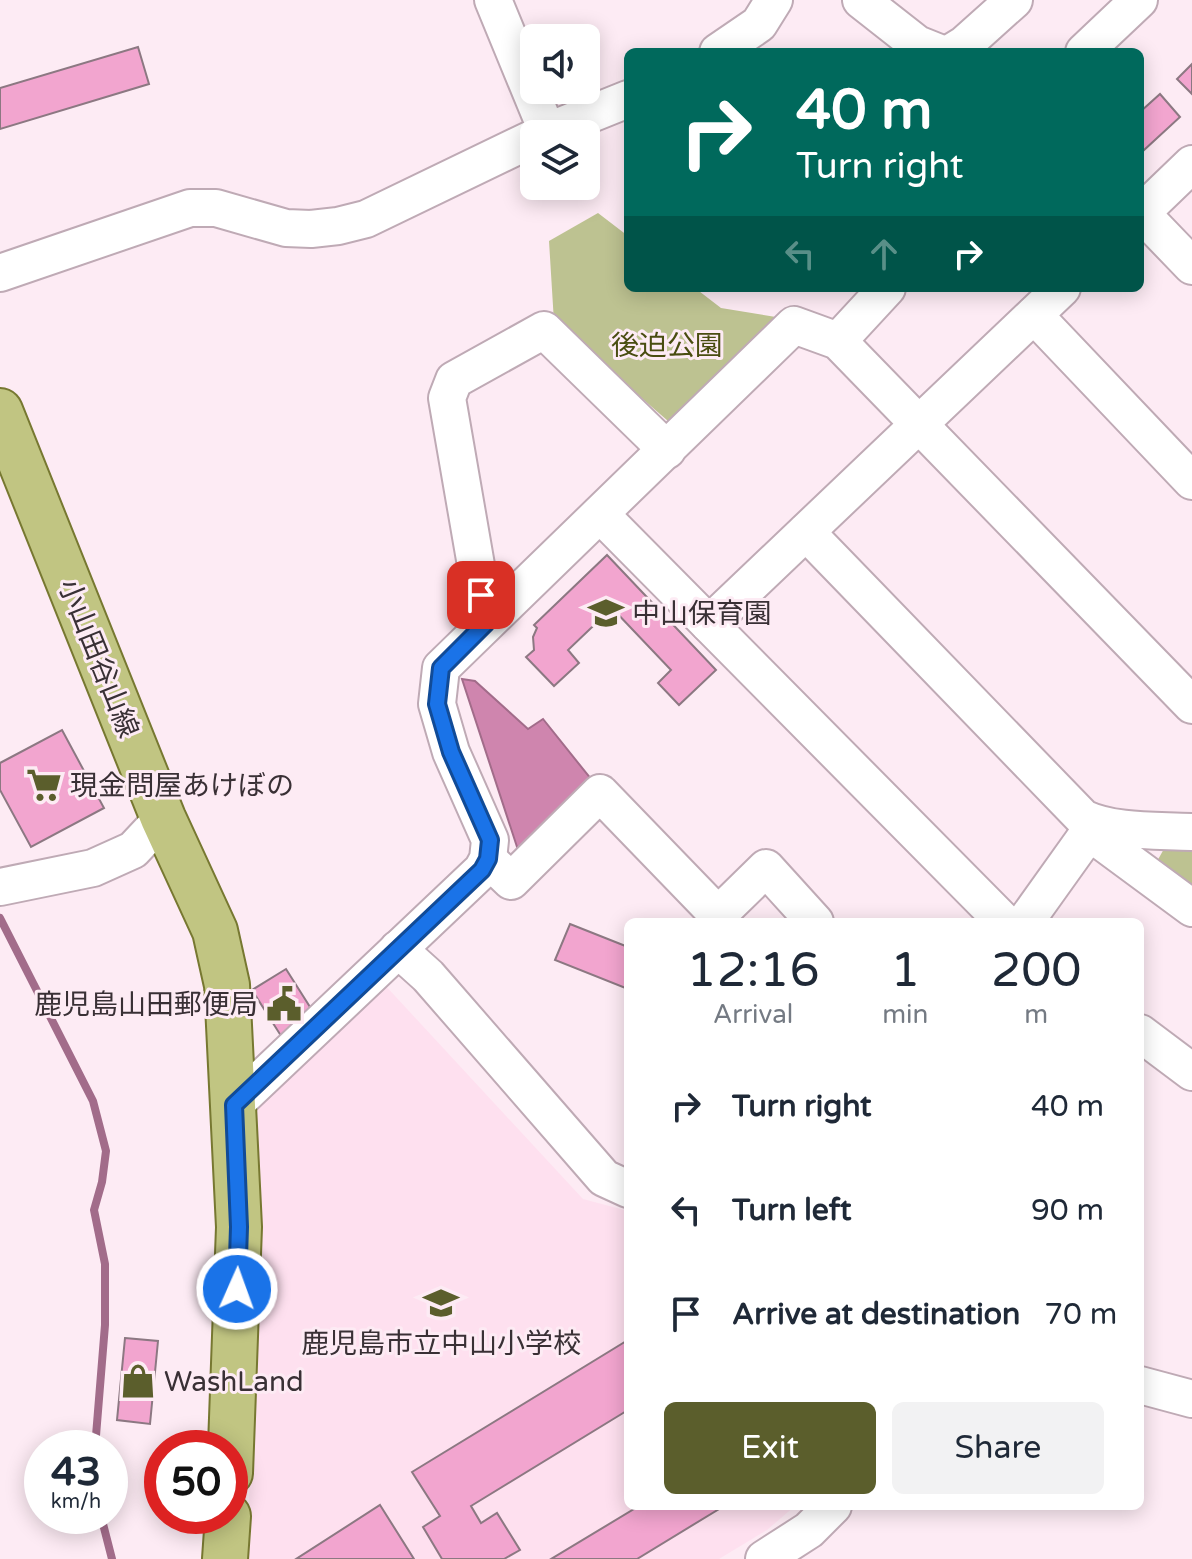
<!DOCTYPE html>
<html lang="en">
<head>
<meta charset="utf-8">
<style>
  body { margin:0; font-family:"Varela Round","Noto Sans JP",sans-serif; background:#f2f2f3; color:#1f2937; height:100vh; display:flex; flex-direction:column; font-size:30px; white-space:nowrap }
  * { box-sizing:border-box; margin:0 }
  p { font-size:26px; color:#747a83 }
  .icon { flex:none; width:44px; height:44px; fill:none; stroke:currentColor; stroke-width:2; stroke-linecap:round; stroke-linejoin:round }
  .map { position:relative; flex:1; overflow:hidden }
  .drawer { position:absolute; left:624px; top:918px; width:520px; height:592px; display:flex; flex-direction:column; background:#fff; border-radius:12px; box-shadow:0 4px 20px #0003 }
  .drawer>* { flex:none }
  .hud { position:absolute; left:624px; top:48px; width:520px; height:244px; border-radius:12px; box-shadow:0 4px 20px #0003; background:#00695c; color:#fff; overflow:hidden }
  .fabs { position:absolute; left:520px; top:24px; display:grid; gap:16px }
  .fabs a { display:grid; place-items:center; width:80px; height:80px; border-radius:12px; background:#fff; box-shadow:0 4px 20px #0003; font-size:40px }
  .speed { position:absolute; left:24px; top:1430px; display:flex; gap:16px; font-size:40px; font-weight:700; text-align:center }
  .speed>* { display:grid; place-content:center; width:104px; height:104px; border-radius:50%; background:#fff; box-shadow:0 4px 20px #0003; line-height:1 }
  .speed small { font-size:20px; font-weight:400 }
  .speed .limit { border:12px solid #d22; background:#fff; color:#111 }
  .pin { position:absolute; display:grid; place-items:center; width:68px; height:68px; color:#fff; margin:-34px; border-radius:16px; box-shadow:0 4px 12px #0006 }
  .me { position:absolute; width:88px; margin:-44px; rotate:2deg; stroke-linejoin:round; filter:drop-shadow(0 0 6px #0008) }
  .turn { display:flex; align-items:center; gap:28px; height:168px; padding:0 40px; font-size:36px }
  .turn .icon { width:104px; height:104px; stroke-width:2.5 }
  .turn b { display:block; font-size:56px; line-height:68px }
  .lanes { display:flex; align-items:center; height:76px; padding:0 40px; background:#0003; justify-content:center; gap:40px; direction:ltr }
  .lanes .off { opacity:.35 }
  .eta { display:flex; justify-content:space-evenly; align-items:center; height:136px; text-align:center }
  .eta b { font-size:48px; font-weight:600; line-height:56px }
  .action { display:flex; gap:16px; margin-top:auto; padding:16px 40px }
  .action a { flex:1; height:92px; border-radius:12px; background:#5b5e2c; color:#fff; font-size:32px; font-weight:600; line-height:92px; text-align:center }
  .action a+a { background:#f2f2f3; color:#1f2937 }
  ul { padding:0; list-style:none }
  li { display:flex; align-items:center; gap:24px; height:104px; padding:0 40px }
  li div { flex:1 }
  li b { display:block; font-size:30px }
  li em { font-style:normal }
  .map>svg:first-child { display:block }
  .built { fill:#fee0ef }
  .green { fill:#bdc291 }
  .water { fill:#cf85ae; stroke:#a26c8a; stroke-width:2 }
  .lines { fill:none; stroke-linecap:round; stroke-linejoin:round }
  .stream { stroke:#a26c8a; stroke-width:8 }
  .building { fill:#f2a5cf; stroke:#8c7882; stroke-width:2 }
  .minor-casing { stroke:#bfaab5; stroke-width:40 }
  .major-casing { stroke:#777831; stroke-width:48 }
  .minor { stroke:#fff; stroke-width:36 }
  .major { stroke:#c1c582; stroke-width:44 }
  .route-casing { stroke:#114b97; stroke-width:20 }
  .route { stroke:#1a73e8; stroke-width:14 }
  .labels { text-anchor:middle; stroke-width:6; stroke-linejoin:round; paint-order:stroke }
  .park-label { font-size:28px; fill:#494d10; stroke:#fdebf4 }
  .poi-label { font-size:28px; fill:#393035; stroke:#fdebf4; text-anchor:start }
  .street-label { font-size:28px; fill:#393035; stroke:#fdebf4 }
</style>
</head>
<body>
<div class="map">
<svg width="1192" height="1559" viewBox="0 0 1192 1559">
  <rect width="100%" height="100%" fill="#fdebf4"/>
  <path class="built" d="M383,983L583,1199L628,1211V1506H795L767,1530L719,1559H246L254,1395L256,1102Z"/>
  <g class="green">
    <path d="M598,213L628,236V288H695L721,308L782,318L668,421L554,322L549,241Z"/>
    <path d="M1165,847L1192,851V887L1155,865Z"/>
  </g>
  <path class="water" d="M462,679L475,681L528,729L543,719L595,784L520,856Z"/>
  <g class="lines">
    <g class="stream">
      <path d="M0,918L93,1101L106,1151L102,1182L94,1210L105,1264V1325L95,1448"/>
      <path d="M101,1516L112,1559"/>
    </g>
  </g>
  <g class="building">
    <path d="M138,47L149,84L0,129V88Z"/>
    <path d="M1192,64V94L1177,79Z"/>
    <path d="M1160,94L1180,117L1144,150L1140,146V112Z"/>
    <path d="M607,555L716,670L679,705L658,683L671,670L612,608L568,650L579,663L554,686L526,657L534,650L533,637L537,628L534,625Z"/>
    <path d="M62,730L104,808L31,847L0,790V763Z"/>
    <path d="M570,924L628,947V989L555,960Z"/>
    <path d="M286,969L317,1018L283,1039L252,990Z"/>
    <path d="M125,1338L158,1341L150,1424L117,1420Z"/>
    <path d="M628,1340V1410L471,1506L481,1523L497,1513L520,1550L504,1559H442L423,1527L440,1516L412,1472Z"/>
    <path d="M380,1505L414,1559H296Z"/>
    <path d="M639,1506H724L637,1559H551Z"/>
  </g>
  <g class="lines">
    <g class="minor-casing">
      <g id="minor">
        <path d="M493,0L547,131"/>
        <path d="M861,0L917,44L937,52"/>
        <path d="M718,52L759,24L774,0"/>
        <path d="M952,52L965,44L1014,0"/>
        <path d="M1084,52L1139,0"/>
        <path d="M541,134L628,99"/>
        <path d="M1141,213L1192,266"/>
        <path d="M1140,214L1192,164"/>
        <path d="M0,273L190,208H216L286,228L311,229L338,226L366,219L534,138"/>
        <path d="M1034,315L1192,481"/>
        <path d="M838,341L887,288"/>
        <path d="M600,514L1004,922"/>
        <path d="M806,532L1083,818C1115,833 1157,830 1192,832"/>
        <path d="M486,623L447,398L454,380L544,330L667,450"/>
        <path d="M709,624L1062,288"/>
        <path d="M1089,832L1192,908"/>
        <path d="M488,859L511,881L600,793L718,915L766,868L815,922"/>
        <path d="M0,887L93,868L133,850L163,818"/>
        <path d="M1025,922L1095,824"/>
        <path d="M398,949L428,976L604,1178L628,1189"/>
        <path d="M1140,1033L1192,1072"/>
        <path d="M234,1105L482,870L488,859L490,840L451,752L437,704L441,668L794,325L838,341L1192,705"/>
        <path d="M1140,1385L1192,1399"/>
        <path d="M764,1559L809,1530L833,1506"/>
      </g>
    </g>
    <g class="major-casing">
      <g id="major">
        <path d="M0,411L163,818L215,931L227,985L239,1227L230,1473"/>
        <path d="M225,1559L228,1516"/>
      </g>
    </g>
    <use href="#minor" class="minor"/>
    <use href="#major" class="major"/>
  </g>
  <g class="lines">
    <g class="route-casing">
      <path id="route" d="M237,1289L239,1227L234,1105L482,870L488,859L490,840L451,752L437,704L441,668L486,623L481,595"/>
    </g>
    <use href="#route" class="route"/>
  </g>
  <defs>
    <g id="school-bare" transform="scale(2.76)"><path d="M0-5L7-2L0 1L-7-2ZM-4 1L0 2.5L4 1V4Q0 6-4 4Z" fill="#5b5e2c" stroke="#fdebf4" stroke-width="2.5" paint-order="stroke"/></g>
    <g id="supermarket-bare" transform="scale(2.76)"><path d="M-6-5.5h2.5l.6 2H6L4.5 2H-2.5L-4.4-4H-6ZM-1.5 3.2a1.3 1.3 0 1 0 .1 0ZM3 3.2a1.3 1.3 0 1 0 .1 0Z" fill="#5b5e2c" stroke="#fdebf4" stroke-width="2.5" paint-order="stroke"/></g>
    <g id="civic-bare" transform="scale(2.76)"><path d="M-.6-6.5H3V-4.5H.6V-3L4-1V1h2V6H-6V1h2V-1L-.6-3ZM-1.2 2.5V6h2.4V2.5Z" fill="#5b5e2c" stroke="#fdebf4" stroke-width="2.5" paint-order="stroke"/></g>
    <g id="shop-bare" transform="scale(2.76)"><path d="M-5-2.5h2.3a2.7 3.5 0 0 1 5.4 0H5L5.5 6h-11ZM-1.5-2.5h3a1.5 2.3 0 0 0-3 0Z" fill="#5b5e2c" stroke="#fdebf4" stroke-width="2.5" paint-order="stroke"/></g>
  </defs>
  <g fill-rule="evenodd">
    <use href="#school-bare" x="606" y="613"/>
    <use href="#supermarket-bare" x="44" y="785"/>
    <use href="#civic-bare" x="284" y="1004"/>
    <use href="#school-bare" x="441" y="1303"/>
    <use href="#shop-bare" x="138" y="1381"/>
  </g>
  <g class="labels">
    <g class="park-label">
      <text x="667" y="355">後迫公園</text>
    </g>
    <g class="poi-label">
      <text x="632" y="623">中山保育園</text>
      <text x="70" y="795">現金問屋あけぼの</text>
      <text x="258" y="1014" text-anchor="end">鹿児島山田郵便局</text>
      <text x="441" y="1353" text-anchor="middle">鹿児島市立中山小学校</text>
      <text x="164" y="1391">WashLand</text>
    </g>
    <g class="street-label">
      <text transform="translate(99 658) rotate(68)" y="10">小山田谷山線</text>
    </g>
  </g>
</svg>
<div class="fabs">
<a><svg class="icon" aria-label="sound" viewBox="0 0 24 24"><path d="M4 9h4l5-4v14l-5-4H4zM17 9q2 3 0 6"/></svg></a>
<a><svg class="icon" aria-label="layers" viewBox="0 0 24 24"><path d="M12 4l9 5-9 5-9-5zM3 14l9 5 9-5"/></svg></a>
</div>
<div class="speed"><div>43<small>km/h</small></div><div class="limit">50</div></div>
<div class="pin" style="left:481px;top:595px;background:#d93025"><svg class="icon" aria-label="arrive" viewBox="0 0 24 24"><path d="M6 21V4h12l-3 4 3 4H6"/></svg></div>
<svg class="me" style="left:237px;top:1289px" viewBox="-20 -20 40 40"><circle r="17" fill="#1a73e8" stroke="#fff" stroke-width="3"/><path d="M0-11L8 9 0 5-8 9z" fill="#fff"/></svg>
<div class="hud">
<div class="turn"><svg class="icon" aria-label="right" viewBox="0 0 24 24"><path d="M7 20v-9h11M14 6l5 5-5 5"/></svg><div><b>40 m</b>Turn right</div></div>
<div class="lanes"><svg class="icon off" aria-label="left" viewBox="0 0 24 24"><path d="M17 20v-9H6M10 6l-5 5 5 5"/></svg><svg class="icon off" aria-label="ahead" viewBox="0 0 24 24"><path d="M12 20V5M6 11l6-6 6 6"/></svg><svg class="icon" aria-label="right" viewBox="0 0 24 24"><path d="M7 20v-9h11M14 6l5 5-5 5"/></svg></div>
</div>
<section class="drawer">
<div class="eta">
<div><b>12:16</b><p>Arrival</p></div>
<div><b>1</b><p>min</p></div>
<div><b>200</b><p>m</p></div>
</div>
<ul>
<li><svg class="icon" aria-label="right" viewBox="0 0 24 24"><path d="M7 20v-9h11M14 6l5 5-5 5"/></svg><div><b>Turn right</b></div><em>40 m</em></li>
<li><svg class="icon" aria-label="left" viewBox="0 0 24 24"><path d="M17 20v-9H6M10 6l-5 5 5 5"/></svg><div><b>Turn left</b></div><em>90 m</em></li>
<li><svg class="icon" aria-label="arrive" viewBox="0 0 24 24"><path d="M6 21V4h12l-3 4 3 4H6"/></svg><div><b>Arrive at destination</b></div><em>70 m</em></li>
</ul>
<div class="action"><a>Exit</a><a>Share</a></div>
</section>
</div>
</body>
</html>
